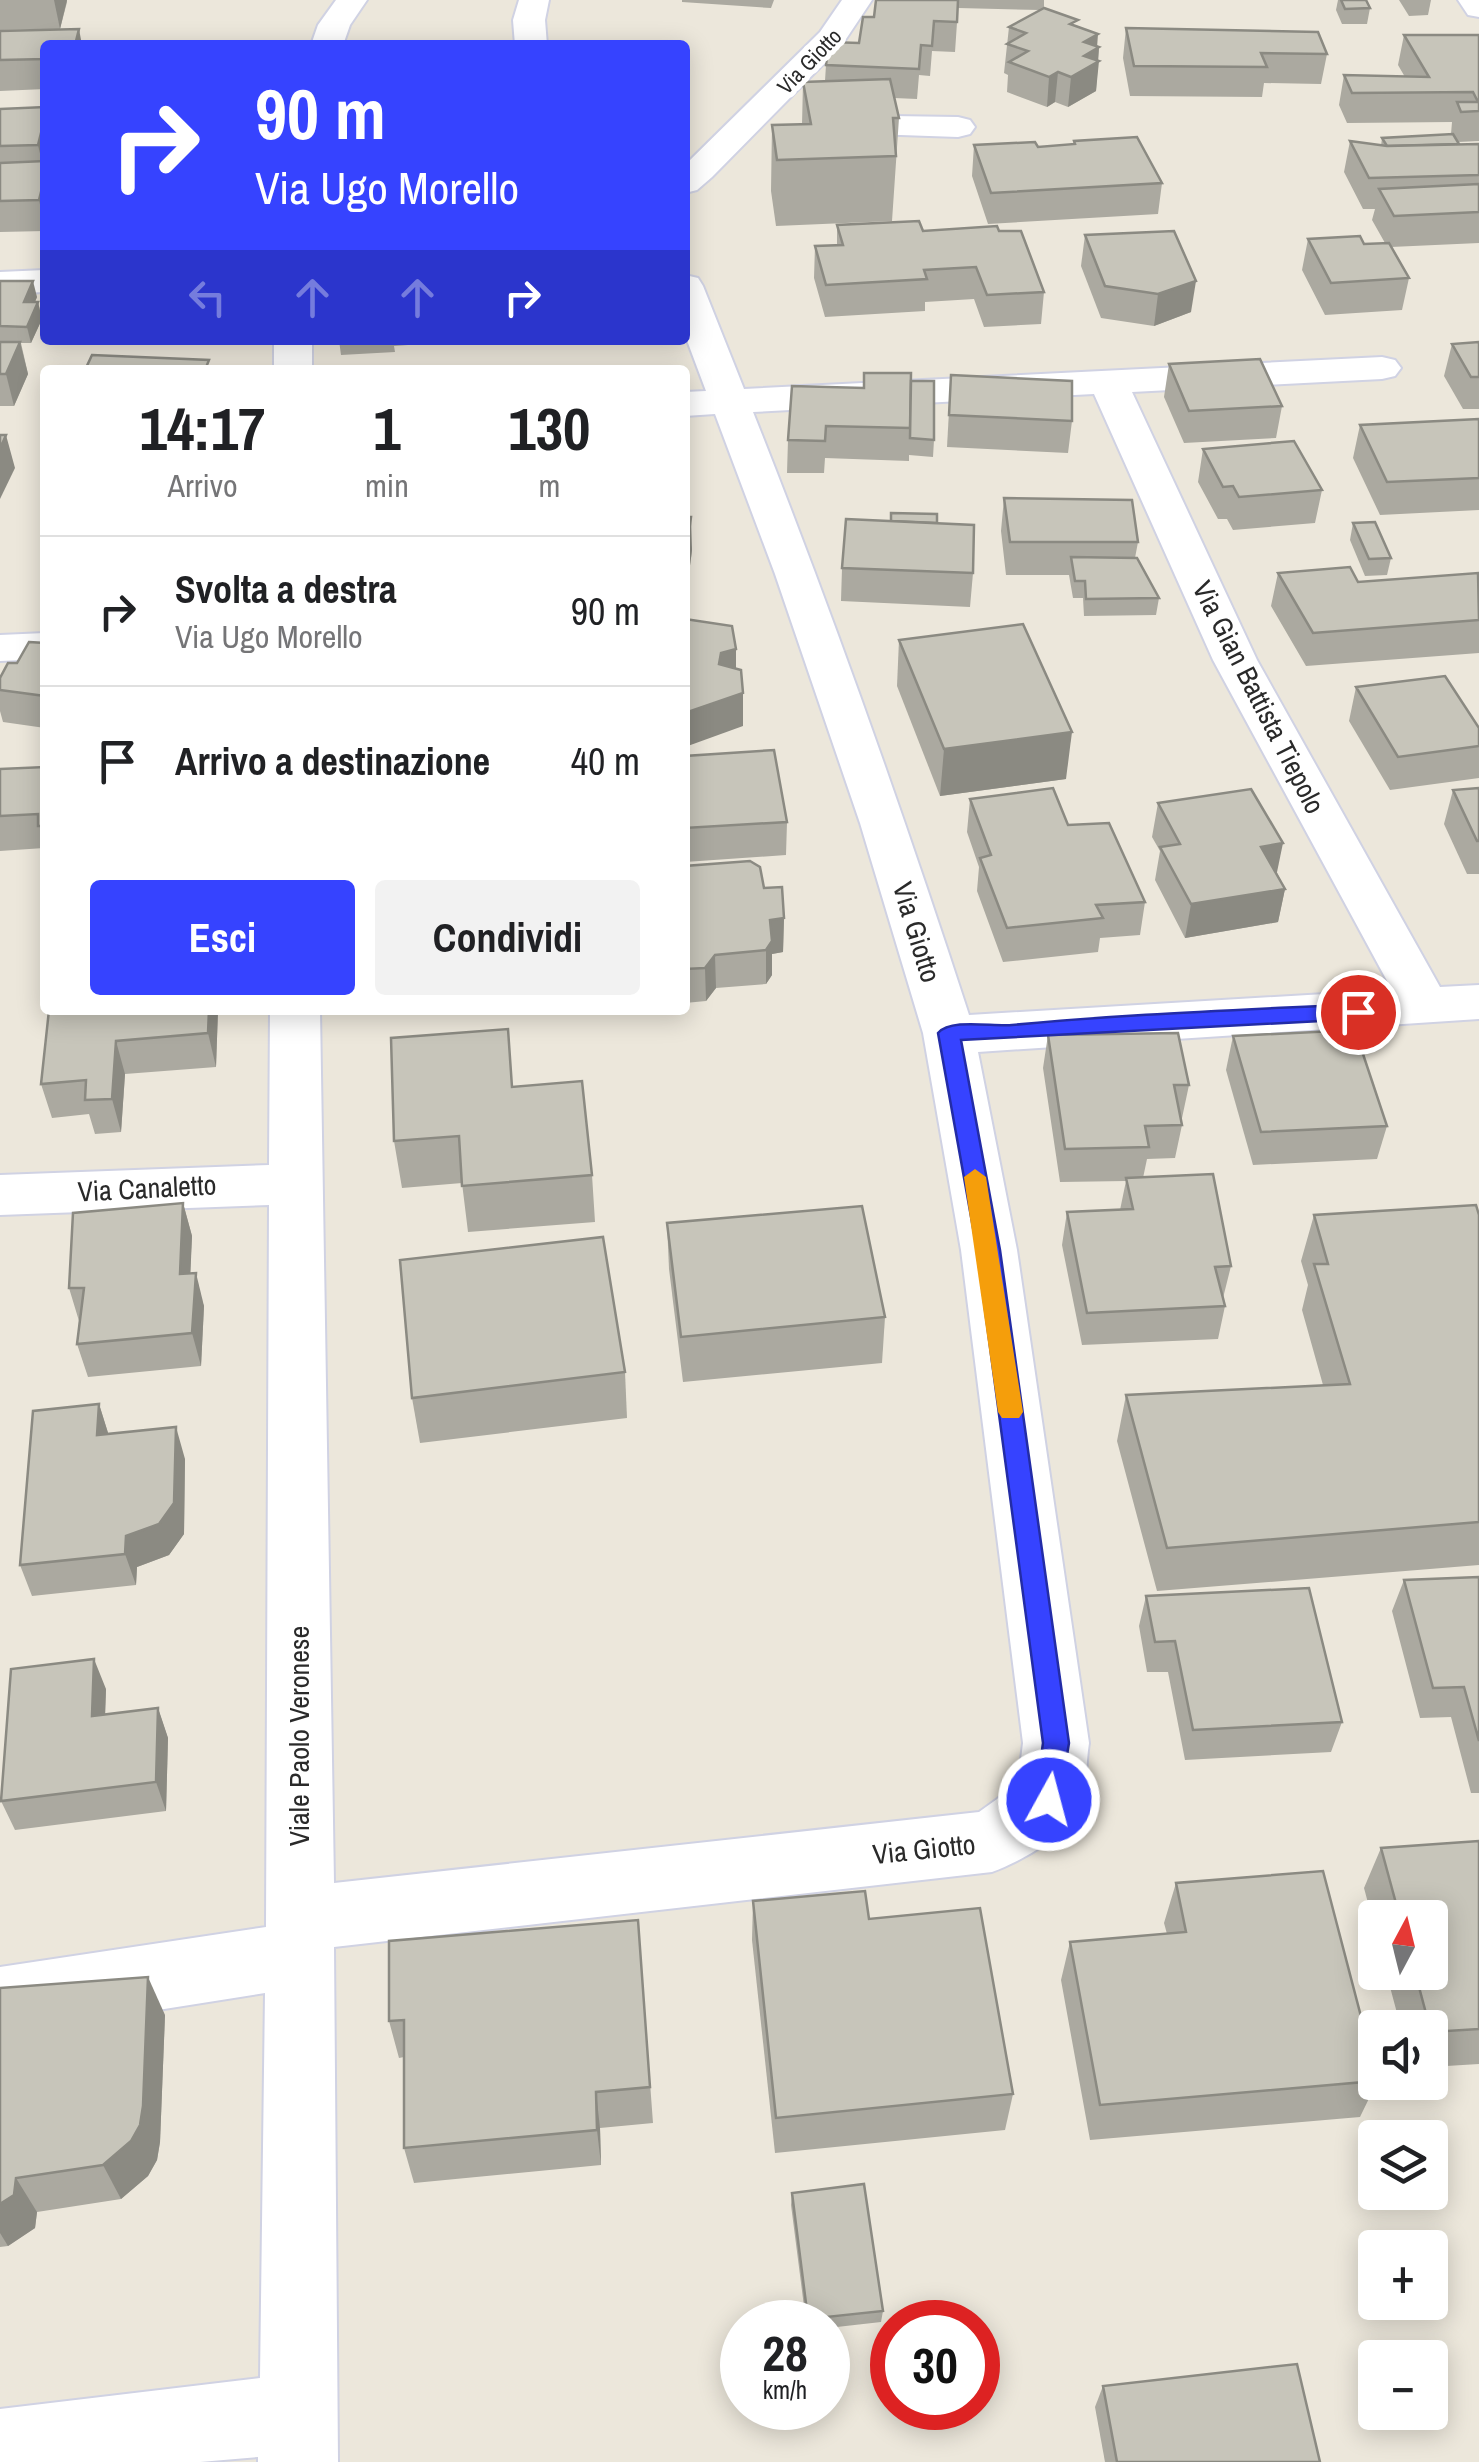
<!DOCTYPE html>
<html lang="it">
<head>
<meta charset="utf-8">
<style>
  body { margin:0; font-family:"Archivo Narrow",sans-serif; background:#f2f2f2; color:#202124; height:100vh; display:flex; flex-direction:column; font-size:38px; white-space:nowrap }
  * { box-sizing:border-box; margin:0 }
  p { font-size:32px; color:#757577 }
  .icon { flex:none; width:55px; height:55px; fill:none; stroke:currentColor; stroke-width:2; stroke-linecap:round; stroke-linejoin:round }
  .map { position:relative; flex:1; overflow:hidden }
  .sheet { position:absolute; left:40px; top:365px; width:650px; height:650px; display:flex; flex-direction:column; background:#fff; border-radius:10px; box-shadow:0 5px 25px #0003 }
  .sheet>* { flex:none }
  .banner { position:absolute; left:40px; top:40px; width:650px; height:305px; border-radius:10px; box-shadow:0 5px 25px #0003; background:#3643ff; color:#fff; overflow:hidden }
  .needle { width:65px; rotate:7deg }
  .controls { position:absolute; left:1358px; top:1900px; display:grid; gap:20px }
  .controls a { display:grid; place-items:center; width:90px; height:90px; border-radius:10px; background:#fff; box-shadow:0 5px 25px #0003; font-size:50px }
  .speed { position:absolute; left:720px; top:2300px; display:flex; gap:20px; font-size:50px; font-weight:700; text-align:center }
  .speed>* { display:grid; place-content:center; width:130px; height:130px; border-radius:50%; background:#fff; box-shadow:0 5px 25px #0003; line-height:1 }
  .speed small { font-size:25px; font-weight:400 }
  .speed .limit { border:15px solid #d22; background:#fff; color:#111 }
  .pin { position:absolute; display:grid; place-items:center; width:85px; height:85px; color:#fff; margin:-42px; border:5px solid #fff; border-radius:50%; box-shadow:0 2px 10px #0007 }
  .me { position:absolute; width:110px; margin:-55px; rotate:7deg; stroke-linejoin:round; filter:drop-shadow(0 0 8px #0008) }
  .turn { display:flex; align-items:center; gap:35px; height:210px; padding:0 50px; font-size:45px }
  .turn .icon { width:130px; height:130px; stroke-width:2.5 }
  .turn b { display:block; font-size:70px; line-height:85px }
  .lanes { display:flex; align-items:center; height:95px; padding:0 50px; background:#0003; justify-content:center; gap:50px; direction:ltr }
  .lanes .off { opacity:.35 }
  .eta { display:flex; justify-content:space-evenly; align-items:center; height:170px; text-align:center }
  .eta b { font-size:60px; font-weight:700; line-height:70px }
  .cta { display:flex; gap:20px; margin-top:auto; padding:20px 50px }
  .cta a { flex:1; height:115px; border-radius:10px; background:#3643ff; color:#fff; font-size:40px; font-weight:700; line-height:115px; text-align:center }
  .cta a+a { background:#f2f2f2; color:#202124 }
  ul { padding:0; list-style:none }
  li { display:flex; align-items:center; gap:30px; height:150px; padding:0 50px; border-top:2px solid #e0e0e0 }
  li div { flex:1 }
  li b { display:block; font-size:38px }
  li em { font-style:normal }
  .map>svg:first-child { display:block }
  .lines { fill:none; stroke-linecap:round; stroke-linejoin:round }
  .minor-casing { stroke:#d0d2e3; stroke-width:4 }
  .tertiary-casing { stroke:#d0d2e3; stroke-width:4 }
  .minor { fill:#fff; fill-rule:evenodd }
  .tertiary { fill:#fff; fill-rule:evenodd }
  .wall { fill:#aba9a0 }
  .shaded-wall { fill:#8b8a82 }
  .building { fill:#c7c5ba; stroke:#8b8a82; stroke-width:2.5 }
  .route { fill:#3643ff; stroke:#232ca6; stroke-width:2.5 }
  .slow { fill:#f59e0b }
  .labels { text-anchor:middle; stroke-width:10; stroke-linejoin:round; paint-order:stroke }
  .far-street-label { font-size:22px; fill:#2a2a2a; stroke:#fff }
  .street-label { font-size:28px; fill:#2a2a2a; stroke:#fff }
</style>
</head>
<body>
<div class="map">
<svg width="1479" height="2462" viewBox="0 0 1479 2462">
  <rect width="100%" height="100%" fill="#ece7db"/>
  <g class="lines">
    <g class="minor-casing">
      <g id="minor">
        <path d="M336,0H367L350,25L343,45H311L318,25Z"/>
        <path d="M519,0H549L545,20L547,45H515L513,20Z"/>
        <path d="M842,0H872L842,45L712,177L697,190L685,193V165L820,32Z"/>
        <path d="M826,115L958,117L970,120L975,127L970,134L958,137L814,132L809,125L814,118Z"/>
        <path d="M45,270V292L0,294V272Z"/>
        <path d="M685,275L698,278L703,286L744,389L1382,357L1395,360L1401,368L1395,376L1382,379L1132,392L1257,660L1440,987L1479,985V1019L978,1052L1017,1250L1089,1743C1086,1761 1087,1781 1082,1799C1073,1834 1023,1860 992,1872L334,1947L338,2462H258V2457L200,2462H0V2409L260,2378L265,1993L0,2035V1967L266,1927L269,1205L0,1215V1175L269,1165L270,1010H320L334,1883L979,1812L1018,1784L1023,1743L961,1250L923,1033L860,823L775,574L715,414L685,416V392L706,391L685,335ZM1094,394L1213,660L1392,990L969,1015C903,812 832,611 753,412Z"/>
        <rect x="274" y="340" width="38" height="30"/>
        <path d="M45,633V659L0,661V635Z"/>
      </g>
    </g>
    <g class="tertiary-casing">
      <path id="tertiary" d="M1458,0H1479V17L1468,15Z"/>
    </g>
    <use href="#minor" class="minor"/>
    <use href="#tertiary" class="tertiary"/>
  </g>
  <g class="wall">
    <path d="M0,0H67V2L60,29L0,30Z"/>
    <path d="M682,0H774L771,8L682,2Z"/>
    <path d="M876,0H1044V8L1077,27L1099,47L1096,91L1068,107L1055,102L1047,107L1007,92L1008,75L1004,73L1009,27L1040,10L958,8L955,52L932,51L930,76L919,75L917,99L894,98L899,118L892,221L776,226L771,191L772,125H802L803,82L825,81L826,65L859,43L874,17Z"/>
    <path d="M1338,0H1366L1370,8L1367,24H1342L1336,10Z"/>
    <path d="M1399,0H1431L1428,15L1409,16Z"/>
    <path d="M1126,28L1327,54L1321,84L1264,83L1262,97L1130,96L1123,58Z"/>
    <path d="M0,31L45,45V89L0,91Z"/>
    <path d="M1404,35H1479V141L1458,142L1459,144H1479V243L1391,247L1409,278L1402,310L1325,315L1302,270L1308,239L1364,244L1385,243L1372,220L1375,209H1363L1344,172L1350,141L1381,146L1382,138L1451,134L1452,122L1347,123L1339,105L1344,75L1405,77L1398,65Z"/>
    <path d="M45,107V231L0,232V109Z"/>
    <path d="M1074,141L1162,183L1158,214L988,224L972,176L974,145L1038,147L1074,144Z"/>
    <path d="M837,225L923,231H999L1044,292L1041,324L984,327L974,299L925,302V311L825,317L814,278L815,246L837,245Z"/>
    <path d="M1085,235L1191,312L1154,326L1101,318L1081,266Z"/>
    <path d="M0,281L37,297L35,302H38L42,319L31,343H21L28,374L14,406H0Z"/>
    <path d="M339,340H450V342L394,346L395,352L341,355Z"/>
    <path d="M1479,342V409H1463L1444,376L1452,344Z"/>
    <path d="M1169,364L1282,406L1276,438L1184,443L1164,397Z"/>
    <path d="M951,375L1072,421L1068,453L947,447Z"/>
    <path d="M911,381L934,440L933,457L909,455V461L825,458L824,473H787L788,440L864,388Z"/>
    <path d="M1479,419V510L1380,515L1353,458L1360,425Z"/>
    <path d="M1203,449L1322,490L1315,523L1233,530L1227,519H1218L1198,482Z"/>
    <path d="M1004,498L1138,542L1135,558L1159,598L1156,615L1084,616L1083,598H1073L1069,575H1006L1001,531Z"/>
    <path d="M685,517L692,550L687,589H685Z"/>
    <path d="M937,523L973,573L970,607L841,601L842,568Z"/>
    <path d="M1353,523L1391,558L1387,575L1365,576L1350,540Z"/>
    <path d="M1278,573L1358,582L1479,576V653L1306,666L1271,606Z"/>
    <path d="M899,640L1066,779L940,796L897,686Z"/>
    <path d="M45,643V728L3,722L0,711V678Z"/>
    <path d="M1356,687L1479,728V778L1390,790L1349,721Z"/>
    <path d="M685,756L787,822L786,855L685,862Z"/>
    <path d="M45,767V853L44,848L0,851V769Z"/>
    <path d="M1479,788V874H1467L1444,824L1453,790Z"/>
    <path d="M970,799L1068,825L1145,902L1140,935L1100,938L1098,952L1003,962L977,891L979,867L967,832Z"/>
    <path d="M1158,803L1277,873L1285,889L1278,922L1185,938L1155,880L1160,851L1152,837Z"/>
    <path d="M685,866L764,888L784,918L783,952L772,954V975L766,984L716,988L706,1001L685,1003Z"/>
    <path d="M49,1010H218L216,1067L125,1074L121,1132L95,1134L89,1114L52,1118L41,1084Z"/>
    <path d="M1048,1035L1189,1085L1182,1118H1180L1182,1125L1175,1158L1147,1159L1143,1178L1231,1266L1223,1298L1225,1306L1218,1339L1082,1345L1062,1245L1067,1212L1120,1210L1126,1181L1060,1182L1043,1068Z"/>
    <path d="M1233,1036L1387,1126L1377,1159L1253,1165L1226,1070Z"/>
    <path d="M514,1087L592,1175L595,1222L468,1232L462,1183L402,1188L394,1141Z"/>
    <path d="M183,1203L192,1236L190,1274L204,1306L201,1366L88,1377L77,1344L79,1321L69,1288Z"/>
    <path d="M1314,1215H1479V1565L1157,1591L1117,1441L1126,1395L1323,1385L1302,1310L1308,1285L1301,1261Z"/>
    <path d="M667,1223L885,1317L882,1363L683,1382L669,1269Z"/>
    <path d="M625,1372L627,1418L420,1443L412,1398Z"/>
    <path d="M99,1404L108,1433L185,1459L184,1534L169,1555L137,1567L136,1585L32,1596L20,1565Z"/>
    <path d="M1479,1577V1793H1471L1451,1717L1420,1718L1392,1611L1404,1580Z"/>
    <path d="M1146,1596L1342,1722L1331,1752L1185,1760L1168,1672H1147L1139,1626Z"/>
    <path d="M106,1689L105,1714L158,1708L168,1738L166,1811L15,1830L1,1801Z"/>
    <path d="M1479,1841V2064L1430,2067V2028H1401L1386,1972H1430V1918H1375V1929L1364,1888L1381,1848Z"/>
    <path d="M1176,1883L1375,2070V2082H1377L1360,2117L1090,2140L1061,1980L1070,1942L1167,1934L1164,1923Z"/>
    <path d="M753,1901L869,1919L1013,2094L1005,2130L775,2153L752,1940Z"/>
    <path d="M638,1920L653,2123L600,2128L601,2165L414,2183L404,2148V2057L399,2058L389,2021Z"/>
    <path d="M0,1988L165,2015L160,2142L157,2160L148,2176L121,2199L37,2212L35,2228L8,2246L0,2247Z"/>
    <path d="M792,2193L883,2311L881,2322L828,2328V2322H806L791,2205Z"/>
    <path d="M1103,2386L1320,2462H1105L1095,2407Z"/>
  </g>
  <g class="shaded-wall">
    <path d="M54,0H67L60,29Z"/>
    <path d="M79,29L82,45H75Z"/>
    <path d="M1098,34L1097,48L1099,47L1098,61H1099L1096,91L1068,107L1071,77L1084,42Z"/>
    <path d="M1058,72L1055,102L1047,107L1049,77Z"/>
    <path d="M45,117V175L38,145Z"/>
    <path d="M45,176V227L39,200Z"/>
    <path d="M33,281L37,297L28,318L24,302Z"/>
    <path d="M1196,281L1191,312L1154,326L1158,294Z"/>
    <path d="M38,302L42,319L31,343L27,327Z"/>
    <path d="M20,342L28,374L14,406L6,374Z"/>
    <path d="M6,435L15,468L0,499V449Z"/>
    <path d="M691,517L692,550L687,589L686,556Z"/>
    <path d="M736,649V682L719,664L721,653Z"/>
    <path d="M743,693V726L685,747V713Z"/>
    <path d="M1072,732L1066,779L940,796L944,749Z"/>
    <path d="M1283,843L1276,877L1261,847Z"/>
    <path d="M1285,889L1278,922L1185,938L1191,904Z"/>
    <path d="M784,918L783,952L772,954V975L766,984V950L770,920Z"/>
    <path d="M715,955L716,988L706,1001L705,968Z"/>
    <path d="M209,1010H218L216,1067L208,1033Z"/>
    <path d="M116,1041L125,1074L121,1132L112,1099Z"/>
    <path d="M183,1203L192,1236L189,1307L180,1274Z"/>
    <path d="M196,1273L204,1306L201,1366L192,1333Z"/>
    <path d="M99,1404L109,1436L97,1435Z"/>
    <path d="M176,1427L185,1459L184,1534L169,1555L137,1567L136,1585L125,1554L126,1536Z"/>
    <path d="M94,1659L106,1689L104,1746L92,1716Z"/>
    <path d="M158,1708L168,1738L166,1811L156,1782Z"/>
    <path d="M148,1977L165,2015L160,2142L157,2160L148,2176L121,2199L103,2165Z"/>
    <path d="M596,2092L600,2128L601,2165L597,2130Z"/>
    <path d="M16,2178L37,2212L35,2228L8,2246L0,2233V2204Z"/>
  </g>
  <g class="building">
    <path d="M876,0H958L957,22L934,21L932,46L921,45L919,69L826,65L829,42L859,43L863,17H874Z"/>
    <path d="M1341,0H1366L1370,8L1345,9Z"/>
    <path d="M1044,8L1078,20L1070,24L1098,34L1084,42L1099,47L1084,56L1099,61L1071,77L1058,72L1049,77L1009,62L1028,51L1007,44L1026,33L1009,27Z"/>
    <path d="M1126,28L1318,32L1327,54L1261,53L1267,67L1134,66Z"/>
    <path d="M79,29L75,45H45V59L0,60V31Z"/>
    <path d="M1404,35H1479V111L1461,112L1457,102H1478L1473,92L1352,93L1344,75L1429,77Z"/>
    <path d="M890,79L899,118H893L896,156L777,160L772,125L811,124L803,82Z"/>
    <path d="M45,107V117L38,145L0,146V109Z"/>
    <path d="M1453,134L1459,144L1387,146L1382,138Z"/>
    <path d="M1137,137L1162,183L991,193L974,145L1035,142L1038,147L1075,144L1074,141Z"/>
    <path d="M1350,141L1387,146L1479,144V175L1369,178Z"/>
    <path d="M45,161V176L39,200L0,201V163Z"/>
    <path d="M1479,184V212L1394,216L1379,189Z"/>
    <path d="M919,221L923,231L997,226L999,231H1021L1044,292L987,295L976,267L924,270L927,279L826,285L815,246L843,245L837,225Z"/>
    <path d="M1174,231L1196,281L1158,294L1105,286L1085,235Z"/>
    <path d="M1360,236L1364,244L1389,243L1409,278L1331,283L1308,239Z"/>
    <path d="M0,281H33L24,302H38L27,327L0,326Z"/>
    <path d="M0,342H20L6,374H0Z"/>
    <path d="M1479,342V377H1471L1452,344Z"/>
    <path d="M92,355L209,360L205,370H85Z"/>
    <path d="M1260,359L1282,406L1189,411L1169,364Z"/>
    <path d="M864,373H911L910,428L826,426L825,441L788,440L792,386L864,388Z"/>
    <path d="M951,375L1072,381V421L949,415Z"/>
    <path d="M911,381H934V440L910,438Z"/>
    <path d="M1479,419V478L1387,482L1360,425Z"/>
    <path d="M0,435H6L0,449Z"/>
    <path d="M1294,441L1322,490L1239,497L1233,486L1223,487L1203,449Z"/>
    <path d="M1004,498L1132,500L1138,542H1010Z"/>
    <path d="M891,513L937,514V523L891,521Z"/>
    <path d="M685,517H691L686,556H685Z"/>
    <path d="M846,519L974,525L973,573L842,568Z"/>
    <path d="M1375,522L1391,558L1369,559L1353,523Z"/>
    <path d="M1071,557L1137,558L1159,598L1086,599L1085,581H1075Z"/>
    <path d="M1350,567L1358,582L1478,573L1479,620L1313,633L1278,573Z"/>
    <path d="M685,619L732,626L736,649L721,653L719,664L741,670L743,693L685,713Z"/>
    <path d="M1023,624L1072,732L944,749L899,640Z"/>
    <path d="M29,642L45,643V696L0,690V678L8,663H17Z"/>
    <path d="M1445,676L1479,728V746L1398,757L1356,687Z"/>
    <path d="M774,750L787,822L685,828V756Z"/>
    <path d="M45,767V826H38V814L0,816V769Z"/>
    <path d="M1053,788L1068,825L1109,823L1145,902L1096,905L1103,918L1007,928L980,858L991,855L970,799Z"/>
    <path d="M1479,788V841H1477L1453,790Z"/>
    <path d="M1251,789L1283,843L1261,847L1285,889L1191,904L1160,847L1180,844L1158,803Z"/>
    <path d="M750,861L760,867L764,888L782,887L784,918L770,920L772,941L766,950L715,955L705,968L685,969V866Z"/>
    <path d="M49,1010H209L208,1033L116,1041L112,1099L85,1100L86,1080L41,1084Z"/>
    <path d="M508,1029L512,1087L582,1081L592,1175L462,1186L459,1136L394,1141L391,1038Z"/>
    <path d="M1355,1030L1387,1126L1261,1132L1233,1036Z"/>
    <path d="M1178,1033L1189,1085H1174L1182,1125L1145,1126L1149,1147L1065,1149L1048,1035Z"/>
    <path d="M1213,1174L1231,1266L1215,1267L1225,1306L1087,1313L1067,1212L1133,1209L1126,1178Z"/>
    <path d="M183,1203L180,1274L196,1273L192,1333L77,1344L84,1288H69L73,1213Z"/>
    <path d="M1476,1205L1479,1215V1522L1167,1548L1126,1395L1350,1384L1314,1264H1328L1314,1215Z"/>
    <path d="M862,1206L885,1317L681,1337L667,1223Z"/>
    <path d="M603,1237L625,1372L412,1398L400,1260Z"/>
    <path d="M99,1404L97,1435L176,1427L174,1503L159,1524L126,1536L125,1554L20,1565L33,1411Z"/>
    <path d="M1479,1577V1741L1464,1687L1433,1688L1404,1580Z"/>
    <path d="M1309,1588L1342,1722L1193,1730L1175,1641L1155,1642L1146,1596Z"/>
    <path d="M94,1659L92,1716L158,1708L156,1782L1,1801L11,1669Z"/>
    <path d="M1479,1841V2029L1431,2032L1415,1972H1430V1918H1400L1381,1848Z"/>
    <path d="M1323,1871L1375,2070V2081L1100,2105L1070,1942L1186,1932L1176,1883Z"/>
    <path d="M865,1891L869,1919L980,1908L1013,2094L776,2118L753,1901Z"/>
    <path d="M638,1920L650,2087L596,2092L597,2130L404,2148V2020L389,2021V1941Z"/>
    <path d="M148,1977L143,2106L140,2125L131,2141L103,2165L16,2178L14,2195L0,2204V1988Z"/>
    <path d="M864,2184L883,2311L808,2319L792,2193Z"/>
    <path d="M1297,2364L1320,2462H1117L1103,2386Z"/>
  </g>
  <path class="route" d="M1358,1004L1368,1012L1358,1019L961,1040L1000,1250L1069,1743L1058,1809L1049,1813L1039,1809L1035,1800L1043,1743L977,1250L938,1033C951,1018 993,1027 1012,1025C1127,1014 1243,1010 1358,1004Z"/>
  <path class="slow" d="M975,1169L986,1177L1023,1412L1019,1418H1002L998,1412L964,1177Z"/>
  <g class="labels">
    <g class="far-street-label">
      <text transform="translate(809 61) rotate(-46)" y="8">Via Giotto</text>
    </g>
    <g class="street-label">
      <text transform="translate(1259 697) rotate(63)" y="10">Via Gian Battista Tiepolo</text>
      <text transform="translate(917 932) rotate(73)" y="10">Via Giotto</text>
      <text transform="translate(147 1188) rotate(-3)" y="10">Via Canaletto</text>
      <text transform="translate(299 1736) rotate(-90)" y="10">Viale Paolo Veronese</text>
      <text transform="translate(924 1849) rotate(-6)" y="10">Via Giotto</text>
    </g>
  </g>
</svg>
<div class="controls">
<a><svg class="needle" viewBox="-14 -14 28 28"><path d="M0-13l5 13h-10z" fill="#e53935"/><path d="M0 13l5-13h-10z" fill="#757577"/></svg></a>
<a><svg class="icon" aria-label="sound" viewBox="0 0 24 24"><path d="M4 9h4l5-4v14l-5-4H4zM17 9q2 3 0 6"/></svg></a>
<a><svg class="icon" aria-label="layers" viewBox="0 0 24 24"><path d="M12 4l9 5-9 5-9-5zM3 14l9 5 9-5"/></svg></a>
<a>+</a>
<a>−</a>
</div>
<div class="speed"><div>28<small>km/h</small></div><div class="limit">30</div></div>
<div class="pin" style="left:1358px;top:1012px;background:#d93025"><svg class="icon" aria-label="arrive" viewBox="0 0 24 24"><path d="M6 21V4h12l-3 4 3 4H6"/></svg></div>
<svg class="me" style="left:1049px;top:1800px" viewBox="-20 -20 40 40"><circle r="17" fill="#3643ff" stroke="#fff" stroke-width="3"/><path d="M0-11L8 9 0 5-8 9z" fill="#fff"/></svg>
<div class="banner">
<div class="turn"><svg class="icon" aria-label="right" viewBox="0 0 24 24"><path d="M7 20v-9h11M14 6l5 5-5 5"/></svg><div><b>90 m</b>Via Ugo Morello</div></div>
<div class="lanes"><svg class="icon off" aria-label="left" viewBox="0 0 24 24"><path d="M17 20v-9H6M10 6l-5 5 5 5"/></svg><svg class="icon off" aria-label="ahead" viewBox="0 0 24 24"><path d="M12 20V5M6 11l6-6 6 6"/></svg><svg class="icon off" aria-label="ahead" viewBox="0 0 24 24"><path d="M12 20V5M6 11l6-6 6 6"/></svg><svg class="icon" aria-label="right" viewBox="0 0 24 24"><path d="M7 20v-9h11M14 6l5 5-5 5"/></svg></div>
</div>
<section class="sheet">
<div class="eta">
<div><b>14:17</b><p>Arrivo</p></div>
<div><b>1</b><p>min</p></div>
<div><b>130</b><p>m</p></div>
</div>
<ul>
<li><svg class="icon" aria-label="right" viewBox="0 0 24 24"><path d="M7 20v-9h11M14 6l5 5-5 5"/></svg><div><b>Svolta a destra</b><p>Via Ugo Morello</p></div><em>90 m</em></li>
<li><svg class="icon" aria-label="arrive" viewBox="0 0 24 24"><path d="M6 21V4h12l-3 4 3 4H6"/></svg><div><b>Arrivo a destinazione</b></div><em>40 m</em></li>
</ul>
<div class="cta"><a>Esci</a><a>Condividi</a></div>
</section>
</div>
</body>
</html>
